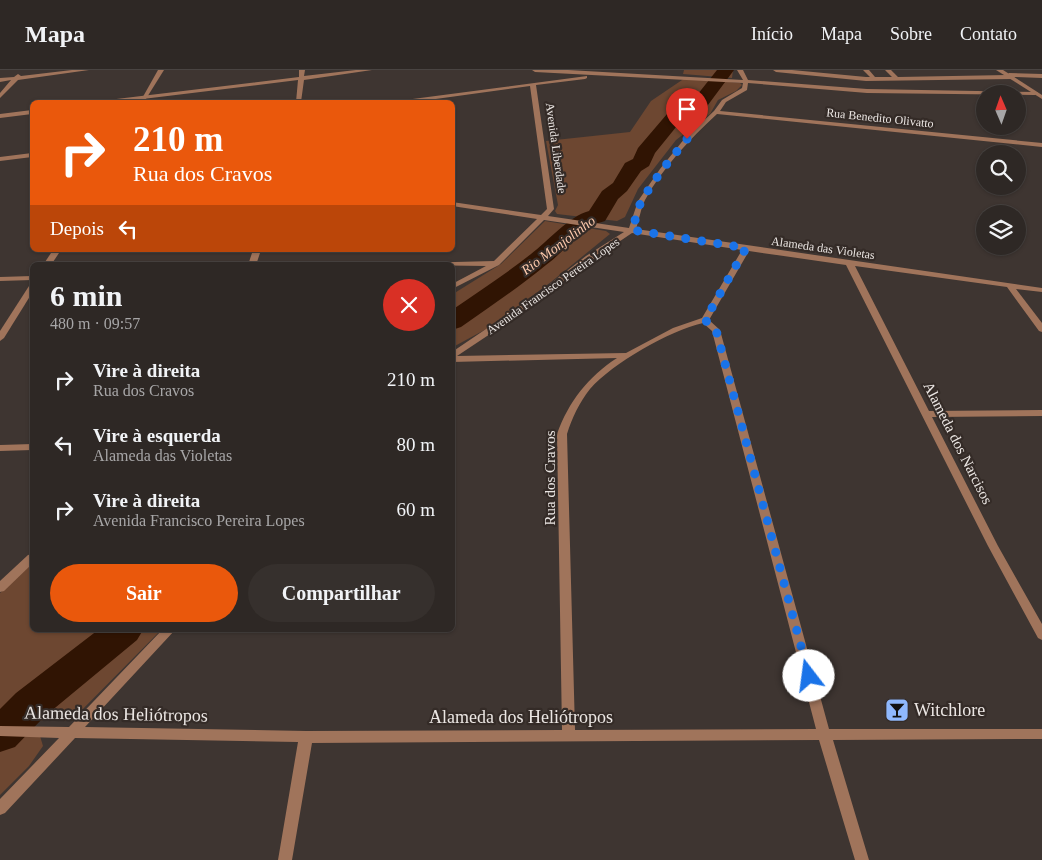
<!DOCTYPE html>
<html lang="pt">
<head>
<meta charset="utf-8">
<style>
  body { margin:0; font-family:Georgia,serif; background:#36302d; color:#f1f3f6; height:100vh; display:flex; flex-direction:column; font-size:19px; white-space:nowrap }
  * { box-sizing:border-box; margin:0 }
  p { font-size:16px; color:#a7a6a7 }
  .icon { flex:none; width:28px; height:28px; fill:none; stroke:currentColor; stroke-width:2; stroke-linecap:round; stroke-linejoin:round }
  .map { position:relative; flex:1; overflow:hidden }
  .sheet { position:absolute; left:30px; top:192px; width:425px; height:370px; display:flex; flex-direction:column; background:#2e2825; border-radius:8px; box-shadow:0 1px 4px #0004,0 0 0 1px #494442 }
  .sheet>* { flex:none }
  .top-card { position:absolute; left:30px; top:30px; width:425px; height:152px; border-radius:8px; box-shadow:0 1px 4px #0004,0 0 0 1px #494442; background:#ea580c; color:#fff; overflow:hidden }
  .needle { width:32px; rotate:358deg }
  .controls { position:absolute; left:976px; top:15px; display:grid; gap:10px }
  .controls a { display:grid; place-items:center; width:50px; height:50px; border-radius:50%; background:#2e2825; box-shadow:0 1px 4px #0004,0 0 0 1px #494442; font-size:25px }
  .pin { position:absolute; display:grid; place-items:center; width:42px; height:42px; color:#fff; margin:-51px -21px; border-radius:50% 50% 50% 0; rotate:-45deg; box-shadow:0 0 5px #0007 }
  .pin .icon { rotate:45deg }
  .me { position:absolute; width:55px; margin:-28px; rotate:345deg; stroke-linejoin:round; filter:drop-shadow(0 0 4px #0008) }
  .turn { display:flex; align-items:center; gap:18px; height:105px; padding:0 20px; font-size:22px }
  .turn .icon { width:65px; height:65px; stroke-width:2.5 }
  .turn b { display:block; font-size:35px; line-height:42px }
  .then { display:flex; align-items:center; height:48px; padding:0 20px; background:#0003; gap:10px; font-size:19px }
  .round { display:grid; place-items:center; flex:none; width:52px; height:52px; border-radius:26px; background:#36302d }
  .headline { display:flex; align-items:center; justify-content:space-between; height:85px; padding:0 20px }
  h1 { font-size:30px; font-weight:600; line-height:38px }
  .action { display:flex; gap:10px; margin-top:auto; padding:10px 20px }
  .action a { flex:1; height:58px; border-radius:30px; background:#ea580c; color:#fff; font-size:20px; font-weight:600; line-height:58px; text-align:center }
  .action a+a { background:#36302d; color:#f1f3f6 }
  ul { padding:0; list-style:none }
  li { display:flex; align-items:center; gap:15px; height:65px; padding:0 20px }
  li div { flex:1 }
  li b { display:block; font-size:19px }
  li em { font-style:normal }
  header { display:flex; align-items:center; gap:30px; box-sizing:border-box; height:70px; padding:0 25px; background:#2e2825; border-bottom:1px solid #494442 }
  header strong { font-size:24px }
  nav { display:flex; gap:28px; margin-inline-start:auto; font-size:18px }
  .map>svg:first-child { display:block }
  .green { fill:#6d4731 }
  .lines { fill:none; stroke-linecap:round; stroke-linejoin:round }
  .river { fill:#301403; fill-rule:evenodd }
  .minor { fill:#a0745b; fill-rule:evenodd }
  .tertiary { fill:#a0745b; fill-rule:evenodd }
  .route { stroke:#1a73e8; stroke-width:9; stroke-dasharray:0 16.2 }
  .labels { text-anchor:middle; stroke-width:4.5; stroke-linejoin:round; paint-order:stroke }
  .far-street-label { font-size:12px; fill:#ebe6e3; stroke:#342b27 }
  .far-water-label { font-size:14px; font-style:italic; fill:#fecaad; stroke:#342b27 }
  .street-label { font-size:15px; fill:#ebe6e3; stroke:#342b27 }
  .near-poi-label { font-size:18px; fill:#ebe6e3; stroke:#342b27; text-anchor:start }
  .near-street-label { font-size:18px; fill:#ebe6e3; stroke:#342b27 }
</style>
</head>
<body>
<header>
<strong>Mapa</strong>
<nav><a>Início</a><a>Mapa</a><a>Sobre</a><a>Contato</a></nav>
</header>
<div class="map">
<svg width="1042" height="790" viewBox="0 0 1042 790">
  <rect width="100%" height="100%" fill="#3e3531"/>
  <g class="green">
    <path d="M684,0H733L732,8L683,4Z"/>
    <path d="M685,8L740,13L742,15L736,21L718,30L710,44L676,70L638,119L625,147L617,151L557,144L555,141L558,135L546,71L630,62L651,31Z"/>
    <path d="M545,151L606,161L610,164L551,212L490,257L453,277V224L501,194Z"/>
    <path d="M32,493V560H161L71,651H0V523Z"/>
    <path d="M40,666L43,676L29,696L0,725V667Z"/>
  </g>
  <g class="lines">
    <g class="river">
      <path d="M717,0H734L702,43L685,46L655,83L649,96L641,101L627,121L618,129L605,151C583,156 564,182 546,195C519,217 490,237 461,257L452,260V240C479,221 506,204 531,184C547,172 569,146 589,141L602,121L613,113L625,93L633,89L638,78L673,37L690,34Z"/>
      <path d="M98,560H143L137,570L44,647L15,677L0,682V639L16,623Z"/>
    </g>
    <g class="minor">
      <path d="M72,0H89L18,10L0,28V23L11,10L0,12V8L14,7L18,4L21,6Z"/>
      <path d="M299,0H305L304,6L356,0H372L304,10L301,32H296L298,10L118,32H105L108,30L299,7Z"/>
      <path d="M532,0H568L743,10L737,0H743L748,10L867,19L1037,22L1038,23L1035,25L867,23L748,13L747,20L726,32L720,41L1042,73V77L717,44C690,69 663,97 645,130C641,138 639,150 636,159L1042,218V222L1016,219L1042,253V262L1039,261L1007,217L855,196L929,341L1042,340V346L932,347L998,476L1042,554V570L1038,568L988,476L846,195L749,181L709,250L720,260L829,659H1042V669L833,670L869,790H855L819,670L312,673L292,790H278L298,672L75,668L5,743L0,745V729L59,668L0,666V656L69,657L162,560H175L85,657L306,661L562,660L557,364C569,331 588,307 617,288L452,292V282L532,228L586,186L624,162L544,150L499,195L452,219V214L486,196L412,195L416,193L494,191L537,149L452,136V132L541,145L547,139L530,16L414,32H402L405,30L587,6V8L585,9L536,15L554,139L548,146L629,158L638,131L660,99L685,68L714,41L722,30L742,18L743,13L535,2ZM632,163L742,180L702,248L673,258L626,283L457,286L538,232L592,190ZM703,253L712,261L816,659L575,660L567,364C572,348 579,333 590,319C613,293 669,261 703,253Z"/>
      <path d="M773,0H792L866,7H870L863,0H869L875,7H892L885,0H891L898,7L1007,5L1009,3L1042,4V8L1015,7L1012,9L866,11L776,2Z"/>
      <path d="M32,40V44L0,48V44Z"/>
      <path d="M32,83V87L0,91V87Z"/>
      <path d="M253,180H261L256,195H248Z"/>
      <path d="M32,206V210L0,211V207Z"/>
      <path d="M32,374V380L0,381V375Z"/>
      <path d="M32,484V494L4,521L0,522V511L28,485Z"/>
    </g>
    <g class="tertiary">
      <path d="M158,0H164L144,32H140Z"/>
      <path d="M996,0H1003L1042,25V29Z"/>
      <path d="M53,180H61L51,195H43Z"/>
      <path d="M29,216H32V223L4,268L0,271V261Z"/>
    </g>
  </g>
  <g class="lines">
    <path class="route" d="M687,69L662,100L641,131L632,160L746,178L705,250L716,260L809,606"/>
  </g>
  <defs>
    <g id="bar-square" transform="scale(1.25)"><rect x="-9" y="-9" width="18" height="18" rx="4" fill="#8fb8fd" stroke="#342b27"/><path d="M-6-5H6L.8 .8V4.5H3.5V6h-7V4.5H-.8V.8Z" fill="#111"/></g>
  </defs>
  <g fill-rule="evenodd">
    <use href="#bar-square" x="897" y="640"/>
  </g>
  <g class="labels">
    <g class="far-street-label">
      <text transform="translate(880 48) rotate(6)" y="4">Rua Benedito Olivatto</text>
      <text transform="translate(556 78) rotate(82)" y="4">Avenida Liberdade</text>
      <text transform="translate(823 178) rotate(8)" y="4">Alameda das Violetas</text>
      <text transform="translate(553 216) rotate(-35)" y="4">Avenida Francisco Pereira Lopes</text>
    </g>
    <g class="far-water-label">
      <text transform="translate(558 175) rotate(-37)" y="5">Rio Monjolinho</text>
    </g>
    <g class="street-label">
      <text transform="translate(958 373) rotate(63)" y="5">Alameda dos Narcisos</text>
      <text transform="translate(550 408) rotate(-90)" y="5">Rua dos Cravos</text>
    </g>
    <g class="near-poi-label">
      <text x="914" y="646">Witchlore</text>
    </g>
    <g class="near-street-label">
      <text transform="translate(116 644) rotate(1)" y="6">Alameda dos Heliótropos</text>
      <text x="521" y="653">Alameda dos Heliótropos</text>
    </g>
  </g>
</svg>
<div class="controls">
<a><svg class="needle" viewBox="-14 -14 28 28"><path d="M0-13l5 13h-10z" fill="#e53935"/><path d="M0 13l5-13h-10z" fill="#a7a6a7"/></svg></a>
<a><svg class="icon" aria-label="search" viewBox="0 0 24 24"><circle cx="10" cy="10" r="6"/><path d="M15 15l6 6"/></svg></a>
<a><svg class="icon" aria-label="layers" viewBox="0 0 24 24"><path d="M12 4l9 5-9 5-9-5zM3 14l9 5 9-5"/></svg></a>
</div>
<div class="pin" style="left:687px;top:69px;background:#d93025"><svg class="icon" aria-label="arrive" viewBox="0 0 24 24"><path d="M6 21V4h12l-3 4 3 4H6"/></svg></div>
<svg class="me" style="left:809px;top:606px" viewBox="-20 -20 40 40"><circle r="19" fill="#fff"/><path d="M0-13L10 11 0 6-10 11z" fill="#1a73e8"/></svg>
<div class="top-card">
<div class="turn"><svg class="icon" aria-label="right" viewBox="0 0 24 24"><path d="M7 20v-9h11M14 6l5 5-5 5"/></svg><div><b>210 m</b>Rua dos Cravos</div></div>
<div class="then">Depois<svg class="icon" aria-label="left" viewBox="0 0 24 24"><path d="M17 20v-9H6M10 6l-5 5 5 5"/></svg></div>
</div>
<section class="sheet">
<div class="headline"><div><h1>6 min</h1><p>480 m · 09:57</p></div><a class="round" style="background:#d93025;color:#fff"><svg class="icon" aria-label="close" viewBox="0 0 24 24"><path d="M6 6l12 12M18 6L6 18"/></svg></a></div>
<ul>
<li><svg class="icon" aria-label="right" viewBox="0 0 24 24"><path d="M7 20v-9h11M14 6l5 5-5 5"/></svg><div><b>Vire à direita</b><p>Rua dos Cravos</p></div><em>210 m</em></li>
<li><svg class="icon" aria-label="left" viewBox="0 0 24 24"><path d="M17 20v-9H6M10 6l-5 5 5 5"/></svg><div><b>Vire à esquerda</b><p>Alameda das Violetas</p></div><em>80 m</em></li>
<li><svg class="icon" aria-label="right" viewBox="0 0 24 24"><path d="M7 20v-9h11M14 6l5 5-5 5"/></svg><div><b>Vire à direita</b><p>Avenida Francisco Pereira Lopes</p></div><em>60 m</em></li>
</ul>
<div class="action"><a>Sair</a><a>Compartilhar</a></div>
</section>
</div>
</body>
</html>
